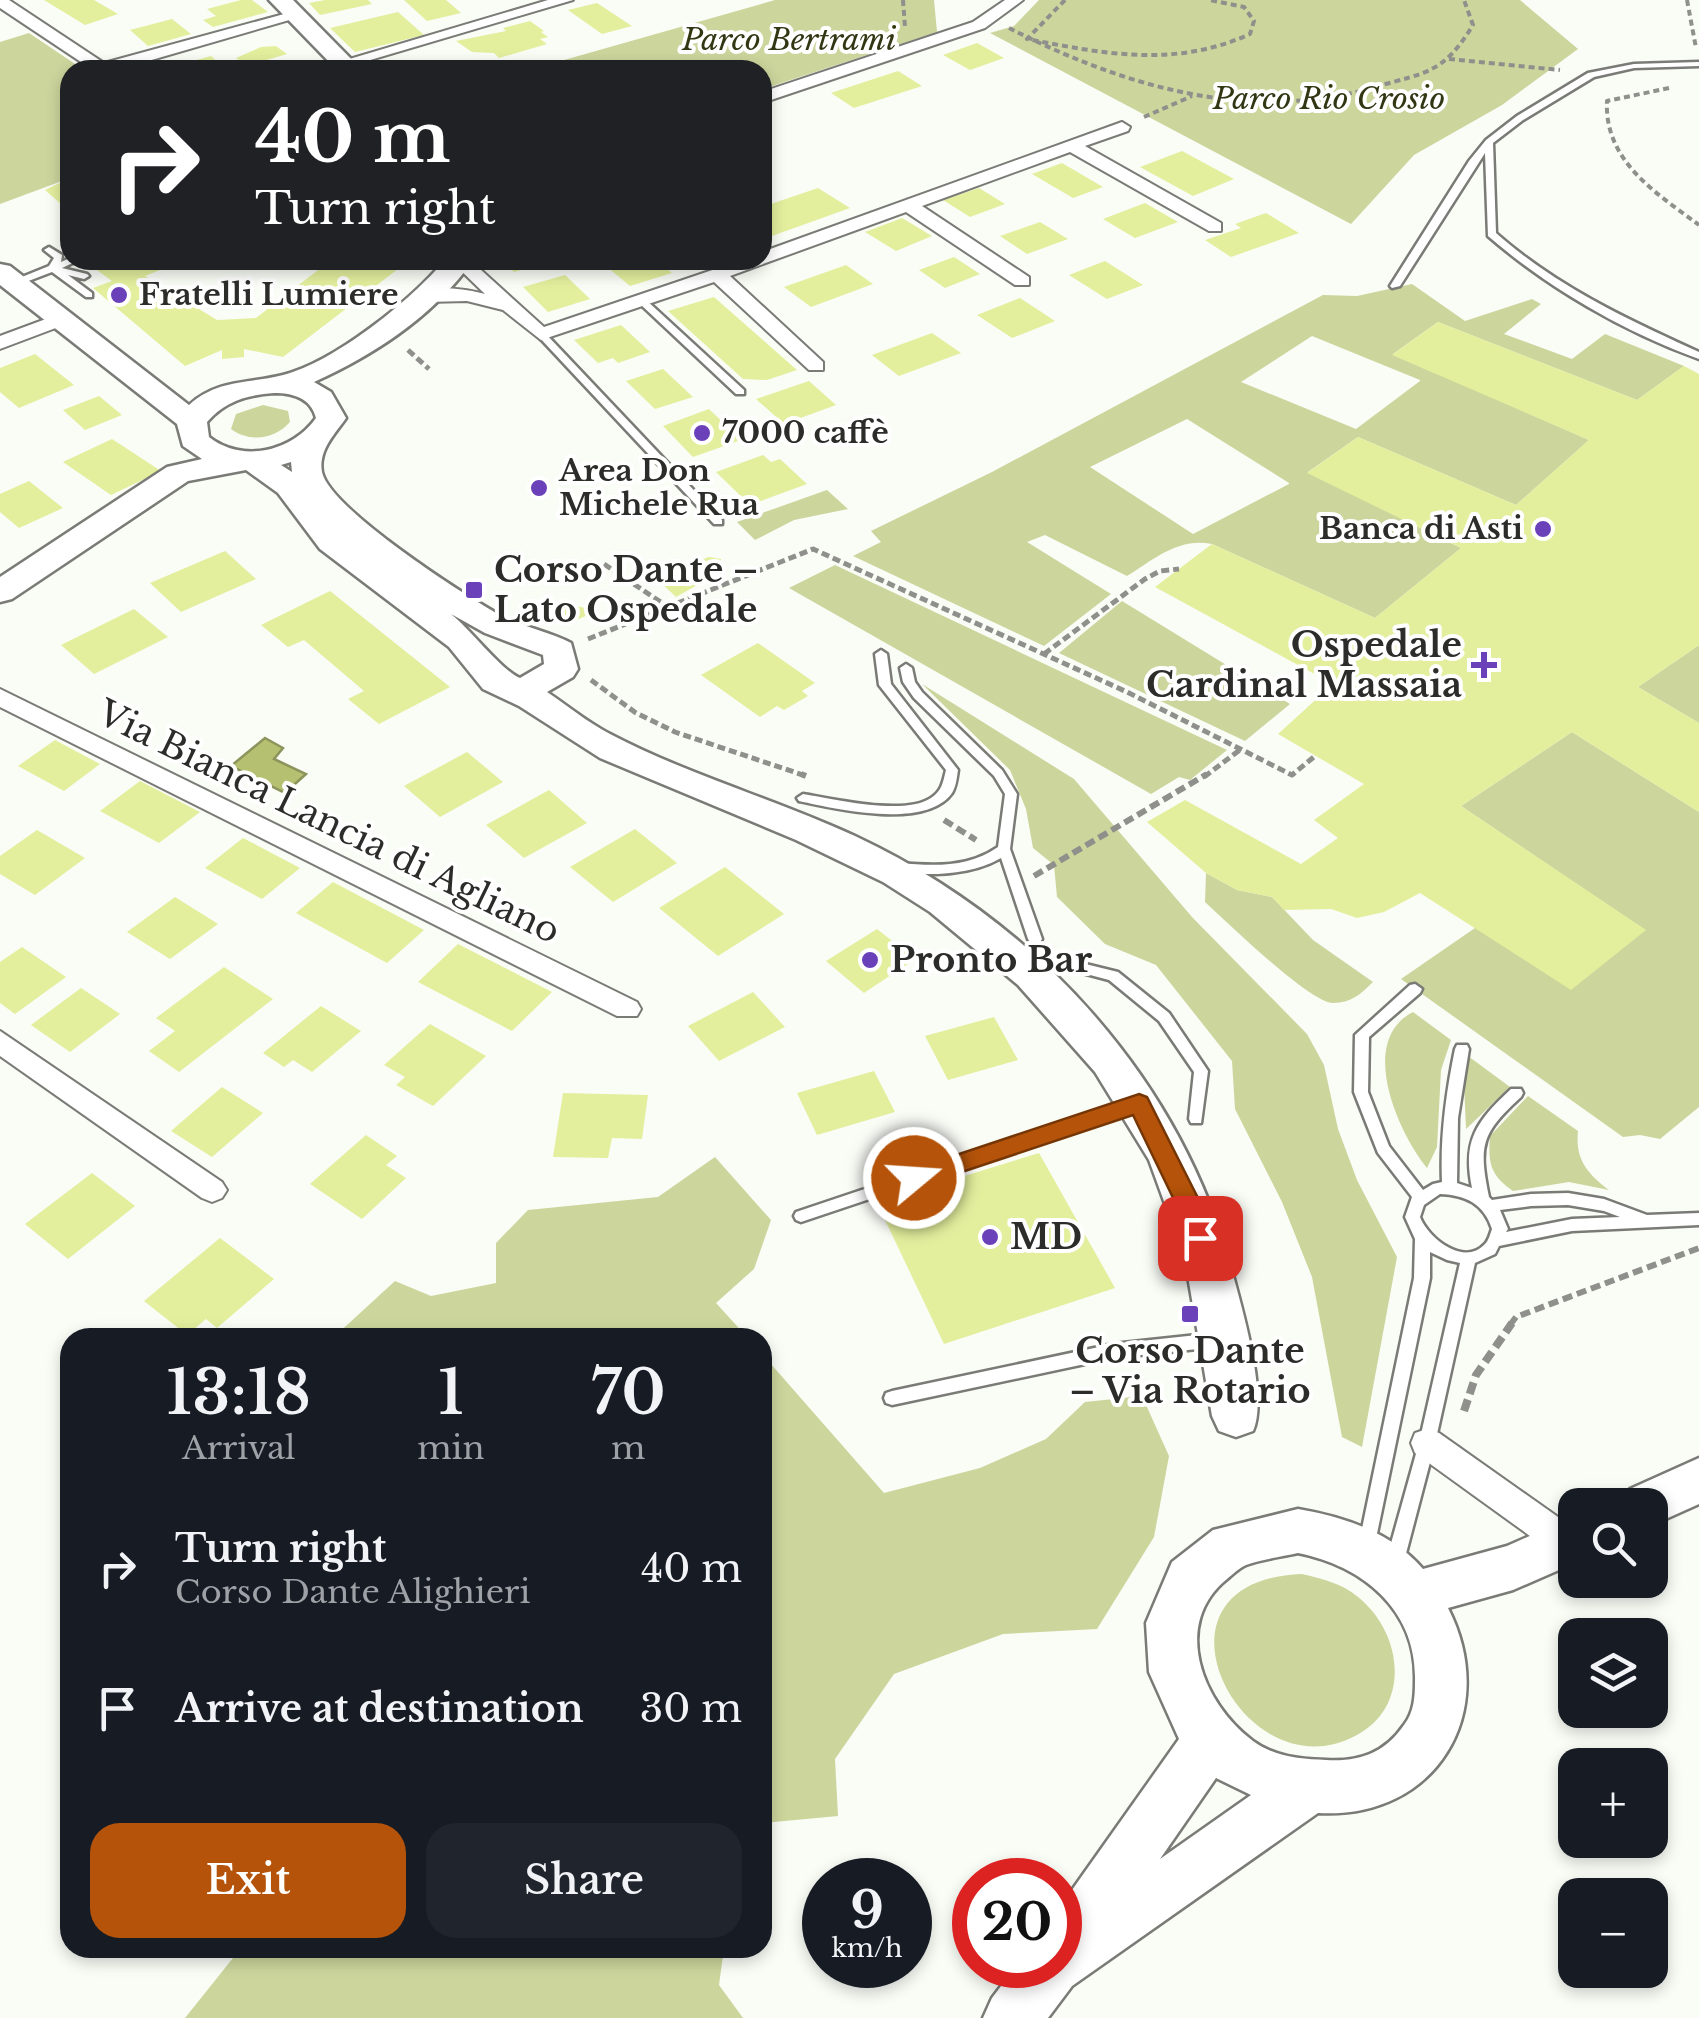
<!DOCTYPE html>
<html lang="en">
<head>
<meta charset="utf-8">
<style>
  body { margin:0; font-family:"Libre Baskerville",serif; background:#20242c; color:#f1f3f6; height:100vh; display:flex; flex-direction:column; font-size:38px; white-space:nowrap }
  * { box-sizing:border-box; margin:0 }
  p { font-size:32px; color:#9ea1a6 }
  .icon { flex:none; width:55px; height:55px; fill:none; stroke:currentColor; stroke-width:2; stroke-linecap:round; stroke-linejoin:round }
  .map { position:relative; flex:1; overflow:hidden }
  .side { position:absolute; left:60px; top:1328px; width:712px; height:630px; display:flex; flex-direction:column; background:#171b24; border-radius:30px; box-shadow:0 5px 15px #0003 }
  .side>* { flex:none }
  .banner { position:absolute; left:60px; top:60px; width:712px; height:210px; border-radius:30px; box-shadow:0 5px 15px #0003; background:#202124; color:#fff; overflow:hidden }
  .tools { position:absolute; left:1558px; top:1488px; display:grid; gap:20px }
  .tools a { display:grid; place-items:center; width:110px; height:110px; border-radius:20px; background:#171b24; box-shadow:0 5px 15px #0003; font-size:50px }
  .speed { position:absolute; left:802px; top:1858px; display:flex; gap:20px; font-size:50px; font-weight:700; text-align:center }
  .speed>* { display:grid; place-content:center; width:130px; height:130px; border-radius:50%; background:#171b24; box-shadow:0 5px 15px #0003; line-height:1 }
  .speed small { font-size:25px; font-weight:400 }
  .speed .limit { border:15px solid #d22; background:#fff; color:#111 }
  .pin { position:absolute; display:grid; place-items:center; width:85px; height:85px; color:#fff; margin:-42px; border-radius:20px; box-shadow:0 5px 15px #0006 }
  .me { position:absolute; width:110px; margin:-55px; rotate:72deg; stroke-linejoin:round; filter:drop-shadow(0 0 8px #0008) }
  .turn { display:flex; align-items:center; gap:35px; height:210px; padding:0 30px; font-size:45px }
  .turn .icon { width:130px; height:130px; stroke-width:2.5 }
  .turn b { display:block; font-size:70px; line-height:85px }
  .eta { display:flex; justify-content:space-evenly; align-items:center; height:170px; text-align:center }
  .eta b { font-size:60px; font-weight:600; line-height:70px }
  .button { display:flex; gap:20px; margin-top:auto; padding:20px 30px }
  .button a { flex:1; height:115px; border-radius:30px; background:#b45309; color:#fff; font-size:40px; font-weight:600; line-height:115px; text-align:center }
  .button a+a { background:#20242c; color:#f1f3f6 }
  ul { padding:0; list-style:none }
  li { display:flex; align-items:center; gap:30px; height:140px; padding:0 30px }
  li div { flex:1 }
  li b { display:block; font-size:38px }
  li em { font-style:normal }
  .map>svg:first-child { display:block }
  .green { fill:#ccd59c; fill-rule:evenodd }
  .water { fill:#b5c070; stroke:#8c945b; stroke-width:2.5 }
  .building { fill:#e3ef9d }
  .lines { fill:none; stroke-linecap:round; stroke-linejoin:round }
  .lane-casing { stroke:#7a7b76; stroke-width:5 }
  .street-casing { stroke:#7a7b76; stroke-width:4 }
  .secondary-casing { stroke:#7a7b76; stroke-width:5 }
  .path-far3 { stroke:#8f908c; stroke-width:4; stroke-dasharray:6 4; stroke-linecap:butt }
  .path-far2 { stroke:#8f908c; stroke-width:5; stroke-dasharray:8 4; stroke-linecap:butt }
  .path-far1 { stroke:#8f908c; stroke-width:6; stroke-dasharray:10 5; stroke-linecap:butt }
  .path { stroke:#8f908c; stroke-width:8; stroke-dasharray:12 6; stroke-linecap:butt }
  .lane { fill:#fff; fill-rule:evenodd }
  .street { fill:#fff; fill-rule:evenodd }
  .secondary { fill:#fff; fill-rule:evenodd }
  .route { fill:#b45309; stroke:#753606; stroke-width:2.5 }
  .poi-dot { fill:#6b41b9; stroke:#fff; stroke-width:4 }
  .labels { text-anchor:middle; stroke-width:8; stroke-linejoin:round; paint-order:stroke }
  .far-park-label { font-size:30px; font-style:italic; fill:#323613; stroke:#fff }
  .far-poi-label { font-size:30px; font-weight:bold; fill:#2c2c2a; stroke:#fff; text-anchor:start }
  .poi-label { font-size:35px; font-weight:bold; fill:#2c2c2a; stroke:#fff; text-anchor:start }
  .street-label { font-size:35px; fill:#2c2c2a; stroke:#fff }
</style>
</head>
<body>
<div class="map">
<svg width="1699" height="2018" viewBox="0 0 1699 2018">
  <rect width="100%" height="100%" fill="#fafcf6"/>
  <g class="green">
    <path d="M775,0H934L937,32L763,89L762,70H529Z"/>
    <path d="M1039,0H1520L1578,49L1502,105L1414,155L1351,224L990,33L1014,26Z"/>
    <path d="M29,33L84,70H70V178L0,204V42Z"/>
    <path d="M1412,284L1465,321L1532,299L1541,304L1504,334L1572,359L1605,334L1684,366L1637,400L1438,322L1393,354L1589,440L1516,505L1358,437L1308,472L1461,548L1375,618L1212,544C1179,537 1154,559 1127,576L1045,535L1027,542L1111,594L1044,646L853,556L881,542L871,531L992,472L1323,295L1357,296ZM1312,336L1420,380V381L1356,429L1241,382ZM1187,419L1289,483V484L1193,534L1090,467Z"/>
    <path d="M263,405L288,411L290,422C275,439 250,443 231,429L236,414Z"/>
    <path d="M827,490L848,509L794,520L755,540L737,522Z"/>
    <path d="M835,565L1227,750L1190,780L1179,777L1151,794L789,588Z"/>
    <path d="M1122,601L1290,704L1245,741L1059,653Z"/>
    <path d="M1699,645V723L1638,687Z"/>
    <path d="M922,684L1074,779L1192,917L1307,1034L1324,1065L1338,1129L1357,1180L1397,1257L1362,1447L1342,1437L1312,1277L1282,1202L1235,1109L1232,1061L1156,965L1105,944L1057,897L1054,865L1033,848L1026,809L1010,770Z"/>
    <path d="M1572,732L1699,812V1107L1660,1139L1640,1135L1623,1137L1401,979L1475,928L1645,930L1461,806Z"/>
    <path d="M1206,873L1237,890L1272,897L1313,940L1373,982C1361,994 1351,1003 1333,1003C1309,1002 1227,922 1205,902Z"/>
    <path d="M1413,1012L1451,1040L1441,1070L1437,1147L1427,1168C1398,1132 1357,1041 1413,1012Z"/>
    <path d="M1468,1056L1510,1087L1466,1129L1464,1084Z"/>
    <path d="M1528,1096L1578,1131C1575,1159 1587,1173 1609,1190L1569,1182L1513,1191C1490,1175 1488,1163 1490,1136Z"/>
    <path d="M715,1157L771,1220L754,1269L716,1303L747,1337H334L395,1281L431,1296L496,1283V1243L528,1210L658,1197Z"/>
    <path d="M763,1355L884,1493L980,1468L1046,1439L1085,1402L1142,1396L1169,1456L1154,1537L1097,1629L1003,1634L894,1674L835,1759L838,1816L763,1823Z"/>
    <path d="M1302,1574C1322,1579 1342,1583 1358,1597C1403,1633 1412,1707 1355,1736C1242,1796 1132,1580 1302,1574Z"/>
    <path d="M241,1948H724L719,1985L743,2018H185Z"/>
  </g>
  <path class="water" d="M265,738L283,748L274,759L306,774L285,793L231,766Z"/>
  <g class="building">
    <path d="M44,0H94L118,14L85,25Z"/>
    <path d="M241,0H252L268,12L213,27L203,20L216,16L207,9Z"/>
    <path d="M325,0H368L372,4L320,15L309,3Z"/>
    <path d="M404,0H446L461,13L427,21Z"/>
    <path d="M597,3L632,26L602,34L568,10Z"/>
    <path d="M398,12L424,35L355,52L330,28Z"/>
    <path d="M172,19L191,34L148,46L130,30Z"/>
    <path d="M530,21L544,31L541,32L548,37L540,39L547,44L499,58L494,53L472,52L456,41L506,31L503,28Z"/>
    <path d="M977,43L1004,58L970,70L943,55Z"/>
    <path d="M276,46L287,54L246,66L236,58L261,47Z"/>
    <path d="M211,56L226,70H183L178,65Z"/>
    <path d="M898,71L922,86L854,108L831,93Z"/>
    <path d="M1182,151L1234,179L1193,196L1140,167Z"/>
    <path d="M1062,163L1103,187L1073,198L1032,174Z"/>
    <path d="M70,178V212L45,190Z"/>
    <path d="M818,188L850,208L772,236L762,229V207Z"/>
    <path d="M979,188L1005,204L970,217L943,200Z"/>
    <path d="M1145,203L1178,222L1135,238L1103,219Z"/>
    <path d="M1266,213L1299,233L1231,257L1205,240L1241,228L1235,224Z"/>
    <path d="M902,218L932,236L896,251L865,232Z"/>
    <path d="M1040,222L1068,239L1027,254L1000,236Z"/>
    <path d="M954,257L980,274L945,288L919,270Z"/>
    <path d="M83,260H172L177,263L145,276L217,320L256,318L331,260H365L398,269L283,357L244,349V357L222,359V350L185,366L93,288L112,281Z"/>
    <path d="M501,260H552V261L514,272Z"/>
    <path d="M608,260H657L672,273L630,286L601,262Z"/>
    <path d="M1105,261L1143,285L1107,299L1069,275Z"/>
    <path d="M846,265L873,284L811,307L784,287Z"/>
    <path d="M565,275L590,299L548,312L523,287Z"/>
    <path d="M714,297L797,370L767,380L743,379L668,311Z"/>
    <path d="M1020,298L1055,321L1012,338L977,315Z"/>
    <path d="M1438,322L1637,400L1684,366L1699,374V645L1638,687L1699,723V812L1572,732L1461,806L1646,930L1571,990L1420,893L1384,912L1357,918L1331,909L1284,910L1272,897L1237,890L1206,873L1147,822L1185,800L1301,864L1338,838L1314,820L1364,784L1278,734L1333,684L1155,587L1212,544L1375,618L1461,548L1307,473L1358,437L1516,505L1589,440L1392,355Z"/>
    <path d="M621,325L650,352L618,363L613,358L598,363L574,340Z"/>
    <path d="M932,333L961,353L899,376L872,355Z"/>
    <path d="M35,354L74,385L19,408L0,392V368Z"/>
    <path d="M663,369L693,397L655,409L626,381Z"/>
    <path d="M809,381L836,405L784,424L756,399Z"/>
    <path d="M99,396L122,415L85,430L63,410Z"/>
    <path d="M709,409L741,440L693,457L663,426Z"/>
    <path d="M112,439L161,471L111,495L63,462Z"/>
    <path d="M763,455L771,462L780,459L807,484L750,505L716,472Z"/>
    <path d="M29,481L63,508L19,528L0,512V494Z"/>
    <path d="M225,551L256,579L181,612L150,583Z"/>
    <path d="M709,557L721,559V565L708,579L676,597L654,576Z"/>
    <path d="M330,591L450,687L379,724L348,699L364,691L304,640L288,647L261,625Z"/>
    <path d="M564,603L597,611L572,622L532,612L540,604Z"/>
    <path d="M134,609L168,637L94,674L61,645Z"/>
    <path d="M758,643L815,683L802,691L808,696L784,710L777,706L760,717L701,675Z"/>
    <path d="M55,740L100,764L64,791L18,766Z"/>
    <path d="M467,752L503,782L440,817L404,786Z"/>
    <path d="M140,781L200,812L159,843L100,811Z"/>
    <path d="M549,790L587,823L524,858L486,825Z"/>
    <path d="M635,829L677,863L613,902L570,867Z"/>
    <path d="M37,830L85,858L35,895L0,874V856Z"/>
    <path d="M243,838L300,868L262,899L205,868Z"/>
    <path d="M725,867L784,914L718,956L659,908Z"/>
    <path d="M333,882L424,930L387,963L296,913Z"/>
    <path d="M175,897L218,924L170,959L127,932Z"/>
    <path d="M877,929L915,959L864,993L826,961Z"/>
    <path d="M458,944L552,992L512,1031L418,982Z"/>
    <path d="M22,947L66,977L15,1014L0,1003V962Z"/>
    <path d="M224,967L273,999L179,1072L149,1051L175,1031L156,1018Z"/>
    <path d="M81,988L120,1014L70,1052L31,1025Z"/>
    <path d="M753,992L785,1027L719,1061L688,1026Z"/>
    <path d="M321,1006L361,1031L312,1072L293,1060L284,1067L263,1053Z"/>
    <path d="M994,1017L1018,1060L948,1080L925,1036Z"/>
    <path d="M430,1024L486,1056L433,1106L396,1085L405,1077L384,1065Z"/>
    <path d="M874,1071L895,1112L817,1135L797,1093Z"/>
    <path d="M222,1087L263,1113L212,1157L171,1131Z"/>
    <path d="M563,1093L648,1095L642,1139L612,1138L608,1158L553,1157Z"/>
    <path d="M366,1135L397,1156L386,1165L406,1178L362,1219L310,1184Z"/>
    <path d="M1039,1153L1115,1288L944,1344L877,1203Z"/>
    <path d="M92,1173L135,1206L68,1259L25,1224Z"/>
    <path d="M220,1238L274,1279L217,1328L206,1319L187,1335L144,1301Z"/>
  </g>
  <g class="lines">
    <g class="lane-casing">
      <g id="lane">
        <path d="M1699,62V66L1634,68L1594,77L1523,120L1493,143L1496,233C1556,286 1626,319 1699,352V359C1624,332 1548,288 1488,236L1485,153L1400,286L1392,288L1390,286L1469,161L1486,140L1517,116L1588,73L1634,64Z"/>
        <path d="M49,247L62,255L61,262L70,258L79,260L62,268L87,274L89,276L84,279L68,275L92,293V297H86L52,272L18,285H12V281L49,266L54,258L44,250Z"/>
        <path d="M639,299H645L744,390V394H736L639,303Z"/>
        <path d="M538,332H544L722,520V524H714L538,336Z"/>
        <path d="M881,650L887,654L891,684L958,770C957,777 956,787 952,793C926,830 835,809 799,801L797,798L803,794C834,799 904,816 931,798C942,791 943,782 946,770L879,685L875,654Z"/>
        <path d="M906,664L912,668L915,682L922,692L1002,770L1017,794L1010,849L1042,939L1040,942H1030L1028,939L1001,858C969,876 934,875 899,873L893,868L899,863C934,866 968,868 998,847L1005,794L994,776L914,698L903,682L900,668Z"/>
        <path d="M1065,959L1118,972L1169,1013L1208,1071L1201,1123H1191L1189,1119L1194,1072L1159,1021L1109,980L1060,967L1058,964Z"/>
        <path d="M1415,984L1422,989L1420,993L1369,1037L1368,1092L1389,1146L1423,1190L1433,1184L1442,1182C1440,1137 1446,1093 1455,1049L1457,1045H1467L1469,1049L1458,1118L1457,1183L1472,1188C1462,1140 1477,1121 1511,1089H1521L1523,1093L1521,1097C1482,1133 1478,1144 1489,1197L1492,1200L1531,1194L1568,1193L1604,1199L1647,1215L1699,1213V1225L1572,1231L1499,1246L1495,1254L1475,1263L1435,1443L1403,1565L1400,1571L1394,1573L1388,1571L1385,1565L1419,1443L1460,1263L1447,1260L1430,1252V1278L1374,1548L1372,1554L1366,1556L1360,1554L1358,1548L1414,1278L1415,1239L1405,1217L1412,1197L1378,1153L1354,1092L1355,1035L1410,985ZM1440,1194C1466,1195 1484,1204 1492,1229C1490,1234 1489,1240 1485,1244C1464,1267 1428,1238 1420,1217L1424,1205ZM1568,1205L1604,1211L1620,1217L1572,1219L1506,1232L1508,1229L1500,1210L1531,1206Z"/>
        <path d="M1133,1099L1138,1101L1140,1105L1138,1109L801,1222L796,1220L794,1216L796,1212Z"/>
        <path d="M1216,1333L1222,1335L1224,1340L1222,1345L1216,1347L1113,1358L892,1405L886,1403L884,1398L886,1393L892,1391L1113,1344Z"/>
      </g>
    </g>
    <g class="street-casing">
      <g id="street">
        <path d="M0,0H9L104,63L295,11L303,16L117,70H93L0,8Z"/>
        <path d="M548,0H573L350,66L336,63Z"/>
        <path d="M1005,0H1023L985,28L762,103V92L973,22Z"/>
        <path d="M1122,122L1130,127L1128,131L1085,146L1221,223V231H1209L1070,152L922,206L1029,277V285H1015L906,212L730,276L823,362V370H809L714,282L541,340L503,310L467,301L427,302L418,296C434,284 466,289 485,294L451,261L470,260L544,327L742,260H762V252Z"/>
        <path d="M62,313L72,319L69,323L0,349V336Z"/>
        <path d="M0,689L637,1002L641,1009L637,1016H617L0,707Z"/>
        <path d="M0,1031L222,1182L227,1190L222,1198L212,1202L202,1198L0,1056Z"/>
        <path d="M1427,1429L1439,1433L1575,1529V1555L1567,1559L1555,1554L1415,1453L1411,1443L1415,1433Z"/>
      </g>
    </g>
    <g class="secondary-casing">
      <g id="secondary">
        <path d="M269,0H293L362,70H337Z"/>
        <path d="M445,260H473C435,315 374,355 314,382L331,392L346,418C335,434 318,450 322,472C329,508 465,596 500,615C522,627 548,631 571,643L578,669L573,677L547,692C568,706 587,722 610,734C688,775 775,799 855,836C1036,921 1182,1079 1233,1275C1243,1312 1268,1398 1253,1431L1236,1437L1219,1431L1212,1416L1185,1259L1149,1160L1095,1072L1018,985L930,912L883,882L796,840L600,758L519,706L483,689L449,647L320,549L278,493L246,470L188,481L12,599L0,602V577L167,467L202,459L183,446L177,424L0,285V264L10,266L189,405C218,379 248,384 283,375C335,362 411,300 445,260ZM274,393C293,393 311,398 316,418C292,452 242,463 209,437L207,422C225,401 247,395 274,393ZM291,462L292,472L281,465ZM451,614L485,633L543,655L544,664L520,678C502,671 471,630 451,614Z"/>
        <path d="M1699,1458V1504L1650,1526V1505H1623L1630,1489Z"/>
        <path d="M1298,1509C1344,1517 1391,1532 1423,1569L1507,1546L1575,1516V1563L1513,1590L1448,1608C1501,1712 1436,1820 1318,1813L1072,1986L1048,2018H983L992,1998L1017,1965H1060V1907L1179,1739L1149,1672L1146,1623L1172,1562L1213,1530ZM1298,1553C1363,1566 1417,1610 1415,1681C1415,1697 1414,1712 1404,1725C1385,1753 1359,1762 1326,1760C1300,1759 1275,1757 1253,1741C1202,1703 1171,1624 1227,1579C1233,1574 1239,1568 1246,1565C1262,1559 1281,1557 1298,1553ZM1216,1778L1251,1795L1160,1859Z"/>
      </g>
    </g>
    <g class="path-far3">
      <path d="M903,0L905,27"/>
      <path d="M1065,0L1027,39C1105,54 1175,68 1250,34L1254,21L1244,7L1210,0"/>
      <path d="M1687,0L1696,48"/>
      <path d="M1009,28C1123,86 1248,124 1375,87C1427,72 1443,74 1473,25L1464,0"/>
      <path d="M1449,59L1560,70"/>
      <path d="M1669,88L1607,101C1604,161 1656,193 1699,225"/>
      <path d="M1144,117L1192,96"/>
    </g>
    <g class="path-far2">
      <path d="M408,350L429,369"/>
      <path d="M604,564L668,607"/>
      <path d="M588,639L813,549L1127,692L1292,775L1315,756"/>
      <path d="M1044,654L1145,579L1160,571L1179,569"/>
      <path d="M591,680L636,713L675,732L806,776"/>
      <path d="M1204,777L1241,749"/>
    </g>
    <g class="path-far1">
      <path d="M801,774L806,776"/>
      <path d="M944,820L976,840"/>
      <path d="M1034,876L1207,774"/>
      <path d="M1510,1325L1516,1317L1699,1248"/>
    </g>
    <path class="path" d="M1464,1411L1476,1375L1512,1323"/>
    <use href="#lane" class="lane"/>
    <use href="#street" class="street"/>
    <use href="#secondary" class="secondary"/>
  </g>
  <path class="route" d="M1139,1094L1147,1097L1202,1206L1213,1238L1209,1245H1191L1177,1206L1133,1115L914,1188L905,1185L902,1178L905,1172Z"/>
  <g class="poi-dot">
    <circle cx="119" cy="295" r="10"/>
    <circle cx="702" cy="433" r="10"/>
    <circle cx="539" cy="488" r="10"/>
    <circle cx="1543" cy="529" r="10"/>
    <rect x="464" y="580" width="20" height="20" rx="5"/>
    <path d="M1479 650h10v10h10v10h-10v10h-10v-10h-10v-10h10z"/>
    <circle cx="870" cy="960" r="10"/>
    <circle cx="990" cy="1237" r="10"/>
    <rect x="1180" y="1304" width="20" height="20" rx="5"/>
  </g>
  <g class="labels">
    <g class="far-park-label">
      <text x="789" y="50">Parco Bertrami</text>
      <text x="1329" y="109">Parco Rio Crosio</text>
    </g>
    <g class="far-poi-label">
      <text x="139" y="305">Fratelli Lumiere</text>
      <text x="722" y="443">7000 caffè</text>
      <text x="559" y="481">Area Don<tspan x="559" dy="34">Michele Rua</tspan></text>
      <text x="1523" y="539" text-anchor="end">Banca di Asti</text>
    </g>
    <g class="poi-label">
      <text x="494" y="582">Corso Dante –<tspan x="494" dy="40">Lato Ospedale</tspan></text>
      <text x="1462" y="657" text-anchor="end">Ospedale<tspan x="1462" dy="40">Cardinal Massaia</tspan></text>
      <text x="890" y="972">Pronto Bar</text>
      <text x="1010" y="1249">MD</text>
      <text x="1190" y="1363" text-anchor="middle">Corso Dante<tspan x="1190" dy="40">– Via Rotario</tspan></text>
    </g>
    <g class="street-label">
      <text transform="translate(329 822) rotate(26)" y="12">Via Bianca Lancia di Agliano</text>
    </g>
  </g>
</svg>
<div class="tools">
<a><svg class="icon" aria-label="search" viewBox="0 0 24 24"><circle cx="10" cy="10" r="6"/><path d="M15 15l6 6"/></svg></a>
<a><svg class="icon" aria-label="layers" viewBox="0 0 24 24"><path d="M12 4l9 5-9 5-9-5zM3 14l9 5 9-5"/></svg></a>
<a>+</a>
<a>−</a>
</div>
<div class="speed"><div>9<small>km/h</small></div><div class="limit">20</div></div>
<div class="pin" style="left:1200px;top:1238px;background:#d93025"><svg class="icon" aria-label="arrive" viewBox="0 0 24 24"><path d="M6 21V4h12l-3 4 3 4H6"/></svg></div>
<svg class="me" style="left:914px;top:1178px" viewBox="-20 -20 40 40"><circle r="17" fill="#b45309" stroke="#fff" stroke-width="3"/><path d="M0-11L8 9 0 5-8 9z" fill="#fff"/></svg>
<div class="banner">
<div class="turn"><svg class="icon" aria-label="right" viewBox="0 0 24 24"><path d="M7 20v-9h11M14 6l5 5-5 5"/></svg><div><b>40 m</b>Turn right</div></div>
</div>
<section class="side">
<div class="eta">
<div><b>13:18</b><p>Arrival</p></div>
<div><b>1</b><p>min</p></div>
<div><b>70</b><p>m</p></div>
</div>
<ul>
<li><svg class="icon" aria-label="right" viewBox="0 0 24 24"><path d="M7 20v-9h11M14 6l5 5-5 5"/></svg><div><b>Turn right</b><p>Corso Dante Alighieri</p></div><em>40 m</em></li>
<li><svg class="icon" aria-label="arrive" viewBox="0 0 24 24"><path d="M6 21V4h12l-3 4 3 4H6"/></svg><div><b>Arrive at destination</b></div><em>30 m</em></li>
</ul>
<div class="button"><a>Exit</a><a>Share</a></div>
</section>
</div>
</body>
</html>
